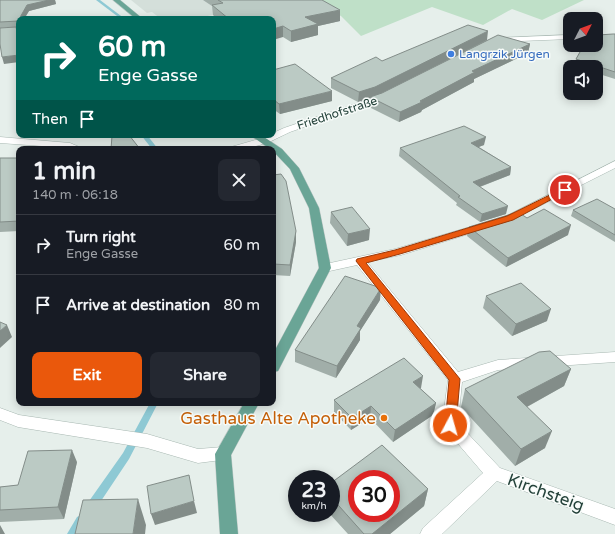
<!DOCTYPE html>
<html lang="en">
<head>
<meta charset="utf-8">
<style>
  body { margin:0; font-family:"Varela Round",sans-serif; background:#242831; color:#f1f3f6; height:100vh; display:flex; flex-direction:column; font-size:15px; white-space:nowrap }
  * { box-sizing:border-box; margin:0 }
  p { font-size:13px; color:#9ea1a6 }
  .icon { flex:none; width:22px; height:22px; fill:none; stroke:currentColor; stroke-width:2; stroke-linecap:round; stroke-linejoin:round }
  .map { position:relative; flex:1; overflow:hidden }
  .panel { position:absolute; left:16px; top:146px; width:260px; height:260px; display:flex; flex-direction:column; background:#171b24; border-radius:8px; box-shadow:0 2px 10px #0003 }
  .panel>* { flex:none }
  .top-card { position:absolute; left:16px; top:16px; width:260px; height:122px; border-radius:8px; box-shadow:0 2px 10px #0003; background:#00695c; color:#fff; overflow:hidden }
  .needle { width:26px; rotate:48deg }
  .fabs { position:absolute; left:563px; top:12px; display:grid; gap:8px }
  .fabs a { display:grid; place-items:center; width:40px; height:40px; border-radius:8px; background:#171b24; box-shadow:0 2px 10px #0003; font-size:20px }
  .speed { position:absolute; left:288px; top:470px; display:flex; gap:8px; font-size:20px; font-weight:700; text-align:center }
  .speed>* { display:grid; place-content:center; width:52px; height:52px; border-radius:50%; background:#171b24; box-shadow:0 2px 10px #0003; line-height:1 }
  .speed small { font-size:10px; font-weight:400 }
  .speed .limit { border:6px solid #d22; background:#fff; color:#111 }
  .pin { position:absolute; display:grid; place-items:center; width:34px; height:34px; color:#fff; margin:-17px; border:2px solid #fff; border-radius:50%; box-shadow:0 1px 4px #0007 }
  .me { position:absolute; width:44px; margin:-22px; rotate:6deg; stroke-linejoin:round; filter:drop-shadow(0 0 3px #0008) }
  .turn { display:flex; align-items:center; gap:14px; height:84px; padding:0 16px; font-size:18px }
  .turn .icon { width:52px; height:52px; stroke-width:2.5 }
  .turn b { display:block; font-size:28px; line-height:34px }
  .then { display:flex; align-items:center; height:38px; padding:0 16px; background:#0003; gap:8px; font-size:15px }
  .round { display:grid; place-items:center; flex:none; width:42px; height:42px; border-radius:8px; background:#242831 }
  .summary { display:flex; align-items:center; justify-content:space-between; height:68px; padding:0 16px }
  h1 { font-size:24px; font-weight:700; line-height:30px }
  .button { display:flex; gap:8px; margin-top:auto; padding:8px 16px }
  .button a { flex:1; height:46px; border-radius:8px; background:#ea580c; color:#fff; font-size:16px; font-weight:700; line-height:46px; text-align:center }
  .button a+a { background:#242831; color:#f1f3f6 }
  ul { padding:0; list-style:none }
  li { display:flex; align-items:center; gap:12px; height:60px; padding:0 16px; border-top:1px solid #363941 }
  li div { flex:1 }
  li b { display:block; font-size:15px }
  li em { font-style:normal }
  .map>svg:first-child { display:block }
  .built { fill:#d4dfda }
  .green { fill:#bfe0c8 }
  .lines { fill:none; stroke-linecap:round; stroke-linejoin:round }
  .stream { fill:#8ec9d4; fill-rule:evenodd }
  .minor-casing { stroke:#a8b8b2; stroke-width:1 }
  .major-casing { stroke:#c2cac8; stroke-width:1 }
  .minor { fill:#fff; fill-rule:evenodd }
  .major { fill:#6aa596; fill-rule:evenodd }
  .wall { fill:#a1aea9 }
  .shaded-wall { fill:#838d89 }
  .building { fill:#bbcac4; stroke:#838d89; fill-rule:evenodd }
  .route { fill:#ea580c; stroke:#983908 }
  .shop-dot { fill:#3f7fe0; stroke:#f7fbf9; stroke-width:1.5 }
  .food-dot { fill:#e8710a; stroke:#f7fbf9; stroke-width:1.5 }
  .labels { text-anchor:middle; stroke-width:3; stroke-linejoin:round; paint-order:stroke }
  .far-shop-label { font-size:12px; fill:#366cbe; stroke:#f7fbf9; text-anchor:start }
  .far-street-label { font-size:12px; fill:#24423a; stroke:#f7fbf9 }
  .near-food-label { font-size:17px; fill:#c56008; stroke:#f7fbf9; text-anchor:end }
  .near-street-label { font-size:17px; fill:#24423a; stroke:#f7fbf9 }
</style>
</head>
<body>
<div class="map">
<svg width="615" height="534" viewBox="0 0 615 534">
  <rect width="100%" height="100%" fill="#e6efeb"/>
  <path class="built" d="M131,0H285L193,19H161L152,12L147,13Z"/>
  <path class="green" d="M285,0H584L542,20L512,9L483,25L432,7L361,36L341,16L330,10Z"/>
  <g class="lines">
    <g class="stream">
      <path d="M96,0H100L125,19H121Z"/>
      <path d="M141,135H147L158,149H152Z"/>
      <path d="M150,403H158L129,459L95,510L91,512L87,510L86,507L87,504L123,453Z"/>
      <path d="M81,515L85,517L86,520L78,534H67L77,517Z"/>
    </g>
    <g class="minor-casing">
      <g id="minor">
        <path d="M19,28V32L0,33V29Z"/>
        <path d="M570,35V39L497,42L493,40L497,38Z"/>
        <path d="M382,95H388L389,97L290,132L267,143L245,149H229L231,147L273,135V133L284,128Z"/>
        <path d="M0,137L70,143L84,149L0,143Z"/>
        <path d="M615,161V168L510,221L506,222L501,219Z"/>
        <path d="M484,223L490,226L488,228L401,255L367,262L458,372L498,360L615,352V362L498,370L462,382L458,423L500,468L615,509V525L497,481L442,534H420L423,528L483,473L442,425L448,380L357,265L325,272L319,268L321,265L395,249Z"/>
        <path d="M0,408L19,415L147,434L198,449L223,447L229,449L231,454L229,459L198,463L147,448L18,427L0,420Z"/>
      </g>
    </g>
    <g class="major-casing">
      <g id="major">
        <path d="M113,0H120L143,19H136Z"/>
        <path d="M250,135H261L282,149L299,168L319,208L331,268L278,371L273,372V354L319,268L309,208L290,169L273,151V149H270Z"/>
        <path d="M244,403H259L231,455L238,534H220L215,454Z"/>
      </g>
    </g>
    <use href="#minor" class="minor"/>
    <use href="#major" class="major"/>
  </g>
  <g class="wall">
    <path d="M0,0H55L56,4L29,11L24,19H19V27L0,28Z"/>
    <path d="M203,0H322L340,21L318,26V35L291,42L283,37L273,19H217L213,15L212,6Z"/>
    <path d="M615,34V79L596,73V67H579L574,65L576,59L598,35Z"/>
    <path d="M487,40L530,44L528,53L474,79V82L422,110L421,112L399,122L369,107L370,98L358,102L331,88V78L382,61Z"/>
    <path d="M273,70L332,101L280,114L273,109Z"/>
    <path d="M484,145L479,147L511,167L510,175L480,187L506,214L480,222L456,205L457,203L399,156L400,148Z"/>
    <path d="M0,158H19V231L0,232Z"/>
    <path d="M273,175L296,231V242L290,276L273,275Z"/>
    <path d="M615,209V242L571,216L573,210Z"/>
    <path d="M331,212L369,240L347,246L330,223Z"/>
    <path d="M527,218L568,235L506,267L467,236L469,227Z"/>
    <path d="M486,296L547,321L512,336L483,308Z"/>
    <path d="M380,300L360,331V340L336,378L295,362V350Z"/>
    <path d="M571,369L564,386L527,407L545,448L515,466L461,407L465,389Z"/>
    <path d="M420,388L436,403L433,415L393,442L370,418L351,430L334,412V400L421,388Z"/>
    <path d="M77,462L64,519L0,522V487L18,485Z"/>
    <path d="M331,483L428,489L424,506L390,534H348L329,513H331Z"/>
  </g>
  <g class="shaded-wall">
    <path d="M49,0H55L56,4L29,11L24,19H19L27,5Z"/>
    <path d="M340,10V21L318,26V35L291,42V31L305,17Z"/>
    <path d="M283,26V37L273,40V29Z"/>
    <path d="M488,31L487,40L374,97H370V98L358,102L359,92Z"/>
    <path d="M530,44L528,53L474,79V82L422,110L421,112L399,122L400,112L420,101L472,71Z"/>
    <path d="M19,55V62L4,64L2,57Z"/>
    <path d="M332,91V101L280,114L279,104Z"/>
    <path d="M486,137L484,145L470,150L471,143Z"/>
    <path d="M511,167L510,175L471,190L473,182Z"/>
    <path d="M508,206L506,214L480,222L482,214Z"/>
    <path d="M571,225L568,235L506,267L508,258Z"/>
    <path d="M370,229L369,240L347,246L348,234Z"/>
    <path d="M296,231V242L290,276V265Z"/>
    <path d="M381,288L380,300L360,331V340L336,378L337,366L357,326Z"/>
    <path d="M551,309L547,321L512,336L516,324Z"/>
    <path d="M7,325L12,337L0,348V331Z"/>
    <path d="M571,369L564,386L512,415L517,397Z"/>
    <path d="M423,376L421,388L411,394L413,382Z"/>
    <path d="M436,403L433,415L393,442L395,430Z"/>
    <path d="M371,406L370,418L351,430L352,418Z"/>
    <path d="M552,431L545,448L515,466L521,449Z"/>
    <path d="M72,450L77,462L64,519L58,507Z"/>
    <path d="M428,489L424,506L390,534H372Z"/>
    <path d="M138,499L146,525L145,534H133Z"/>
    <path d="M194,501L197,513L155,525L151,514Z"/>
    <path d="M0,525L5,534H0Z"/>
  </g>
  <g class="building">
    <path d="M0,0H49L27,5L18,21L0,22Z"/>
    <path d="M218,0H322L340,10L305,17L318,24L291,31L283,26L273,29V19H229L212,5L223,3Z"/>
    <path d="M468,25L488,31L375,87L359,92L331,78L376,57L382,61Z"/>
    <path d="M16,27L19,41V55L2,57L0,44V28Z"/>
    <path d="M596,28L598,35L613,34H615V72L576,59L584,45H596Z"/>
    <path d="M498,35L530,44L472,71L475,72L420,101L422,102L400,112L370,97L382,93Z"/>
    <path d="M295,64L332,91L279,104L273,99V70Z"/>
    <path d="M464,126L486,137L471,143L511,167L473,182L508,206L482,214L458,197L460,196L400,148Z"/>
    <path d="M116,135H129L140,149H111L112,136Z"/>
    <path d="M0,158H19V221L0,222Z"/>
    <path d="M281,174L286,181L296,231L290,265L273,264V175Z"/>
    <path d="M597,199L615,209V235L573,210Z"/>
    <path d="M352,207L370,229L348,234L331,212Z"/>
    <path d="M544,209L571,225L508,258L469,227L518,212L527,218Z"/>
    <path d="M345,276L381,288L357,326L361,328L337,366L295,350Z"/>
    <path d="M521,283L551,309L516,324L486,296Z"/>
    <path d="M0,322L7,325L0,331Z"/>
    <path d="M550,351L571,369L517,397L552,431L521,449L465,389L539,352Z"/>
    <path d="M404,358L423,376L413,382L436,403L395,430L371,406L352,418L334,400Z"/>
    <path d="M382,445L428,489L372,534H364L331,497V483ZM357,479H391V513H357Z"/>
    <path d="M72,450L58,507L0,510V487L18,485L28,451Z"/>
    <path d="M189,475L194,501L151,514L147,486Z"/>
    <path d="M138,499L133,534H75L83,500Z"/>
  </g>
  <path class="route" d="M562,189L569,190L513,220L400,254L366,263L460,379L456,425L455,429L450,430L446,429L445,425L449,380L356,261L357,259L395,250L507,216Z"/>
  <circle class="shop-dot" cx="451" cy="54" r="4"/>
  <circle class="food-dot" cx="384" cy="418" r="4"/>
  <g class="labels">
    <g class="far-shop-label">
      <text x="459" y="58">Langrzik Jürgen</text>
    </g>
    <g class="far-street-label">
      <text transform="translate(337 113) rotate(-18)" y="4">Friedhofstraße</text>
    </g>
    <g class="near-food-label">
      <text x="376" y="424">Gasthaus Alte Apotheke</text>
    </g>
    <g class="near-street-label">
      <text transform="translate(546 492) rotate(20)" y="6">Kirchsteig</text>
    </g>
  </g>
</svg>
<div class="fabs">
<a><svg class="needle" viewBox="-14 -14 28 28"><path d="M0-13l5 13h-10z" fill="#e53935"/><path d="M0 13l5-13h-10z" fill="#9ea1a6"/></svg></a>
<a><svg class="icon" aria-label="sound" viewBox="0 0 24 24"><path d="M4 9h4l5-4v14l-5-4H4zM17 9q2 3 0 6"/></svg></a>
</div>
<div class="speed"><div>23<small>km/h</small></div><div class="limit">30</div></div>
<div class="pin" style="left:565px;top:190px;background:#d93025"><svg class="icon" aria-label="arrive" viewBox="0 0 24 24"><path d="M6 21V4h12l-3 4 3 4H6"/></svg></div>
<svg class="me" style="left:450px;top:425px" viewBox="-20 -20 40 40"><circle r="17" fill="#ea580c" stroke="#fff" stroke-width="3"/><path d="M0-11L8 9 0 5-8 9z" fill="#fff"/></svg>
<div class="top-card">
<div class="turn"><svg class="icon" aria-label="right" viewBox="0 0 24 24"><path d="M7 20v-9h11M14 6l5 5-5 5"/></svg><div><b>60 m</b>Enge Gasse</div></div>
<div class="then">Then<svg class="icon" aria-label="arrive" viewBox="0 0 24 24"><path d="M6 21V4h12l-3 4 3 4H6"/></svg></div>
</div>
<section class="panel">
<div class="summary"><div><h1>1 min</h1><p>140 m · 06:18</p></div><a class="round"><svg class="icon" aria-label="close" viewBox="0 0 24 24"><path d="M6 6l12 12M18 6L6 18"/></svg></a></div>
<ul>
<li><svg class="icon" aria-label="right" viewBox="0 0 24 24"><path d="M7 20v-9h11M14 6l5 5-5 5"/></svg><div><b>Turn right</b><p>Enge Gasse</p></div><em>60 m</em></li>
<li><svg class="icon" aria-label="arrive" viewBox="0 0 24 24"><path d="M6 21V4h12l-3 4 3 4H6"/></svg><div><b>Arrive at destination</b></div><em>80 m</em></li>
</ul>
<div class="button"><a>Exit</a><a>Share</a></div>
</section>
</div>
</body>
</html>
